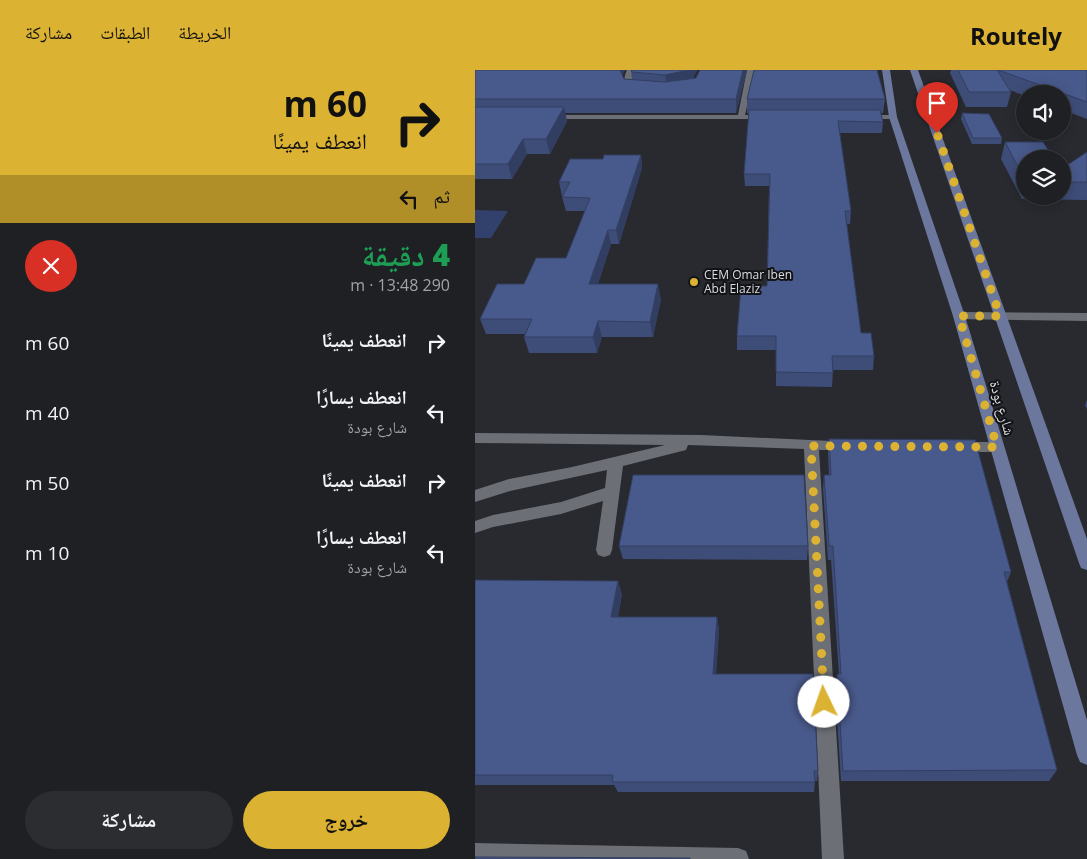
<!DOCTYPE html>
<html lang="ar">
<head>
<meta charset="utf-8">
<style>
  body { margin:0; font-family:"Open Sans","Noto Naskh Arabic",sans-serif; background:#2b2d31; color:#f1f3f6; direction:rtl; height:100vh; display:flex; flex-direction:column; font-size:19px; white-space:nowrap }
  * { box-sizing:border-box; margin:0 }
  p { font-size:16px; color:#a1a3a6 }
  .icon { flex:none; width:28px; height:28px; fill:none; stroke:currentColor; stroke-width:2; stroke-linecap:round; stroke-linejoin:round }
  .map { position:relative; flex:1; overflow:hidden; direction:ltr }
  .drawer { display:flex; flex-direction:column; background:#1e2024; width:475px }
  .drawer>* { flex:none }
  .top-card { background:#dcb233; color:#111; overflow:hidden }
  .tools { position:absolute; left:541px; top:15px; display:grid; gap:10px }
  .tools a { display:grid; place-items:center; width:55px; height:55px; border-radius:50%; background:#1e2024; box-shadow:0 2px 12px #0003,0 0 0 1px #3c3e41; font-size:25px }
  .pin { position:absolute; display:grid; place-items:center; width:42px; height:42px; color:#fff; margin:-51px -21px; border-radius:50% 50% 50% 0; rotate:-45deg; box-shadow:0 0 5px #0007 }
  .pin .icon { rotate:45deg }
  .me { position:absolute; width:55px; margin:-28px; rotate:357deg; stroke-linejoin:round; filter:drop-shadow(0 0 4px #0008) }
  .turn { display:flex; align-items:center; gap:18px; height:105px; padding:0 25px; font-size:22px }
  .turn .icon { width:65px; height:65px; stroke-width:2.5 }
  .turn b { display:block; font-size:35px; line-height:42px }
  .then { display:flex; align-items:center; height:48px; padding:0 25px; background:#0003; gap:10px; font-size:19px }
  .round { display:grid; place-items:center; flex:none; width:52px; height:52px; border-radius:26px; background:#2b2d31 }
  .overview { display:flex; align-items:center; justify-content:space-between; height:85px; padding:0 25px }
  h1 { font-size:30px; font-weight:800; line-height:38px; color:#1e9e55 }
  .button { display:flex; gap:10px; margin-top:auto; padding:10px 25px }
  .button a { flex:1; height:58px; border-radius:30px; background:#dcb233; color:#111; font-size:20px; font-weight:800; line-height:58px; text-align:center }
  .button a+a { background:#2b2d31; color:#f1f3f6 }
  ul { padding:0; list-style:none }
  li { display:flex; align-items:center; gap:15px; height:70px; padding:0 25px }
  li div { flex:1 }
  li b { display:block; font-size:19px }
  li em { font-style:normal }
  header { display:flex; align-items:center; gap:30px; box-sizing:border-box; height:70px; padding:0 25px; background:#dcb233; color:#111 }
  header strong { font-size:24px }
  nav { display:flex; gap:28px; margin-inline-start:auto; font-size:18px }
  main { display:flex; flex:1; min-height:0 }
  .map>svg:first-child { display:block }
  .green { fill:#32406c }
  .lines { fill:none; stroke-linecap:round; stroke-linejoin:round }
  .street { fill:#6c6f76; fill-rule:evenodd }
  .secondary { fill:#6b779c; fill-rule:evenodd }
  .wall { fill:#3e4d78 }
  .shaded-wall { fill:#323e61 }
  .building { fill:#48598b; stroke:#323e61 }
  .route { stroke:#dcb233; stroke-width:9; stroke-dasharray:0 16.2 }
  .poi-dot { fill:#dcb233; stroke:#121316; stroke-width:2 }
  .labels { text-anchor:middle; stroke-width:4; stroke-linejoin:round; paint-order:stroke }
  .far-poi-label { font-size:12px; fill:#dadce0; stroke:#121316; text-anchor:start }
  .street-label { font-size:15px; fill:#dadce0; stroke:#121316 }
</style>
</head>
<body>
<header>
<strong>Routely</strong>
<nav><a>الخريطة</a><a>الطبقات</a><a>مشاركة</a></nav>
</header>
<main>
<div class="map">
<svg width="612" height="789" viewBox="0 0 612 789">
  <rect width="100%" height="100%" fill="#282a30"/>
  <path class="green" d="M0,140L33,141L16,168H0Z"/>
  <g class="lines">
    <g class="street">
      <path d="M152,0H160L156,14L166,19V23C150,24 146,13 152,0Z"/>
      <path d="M272,0H280L270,45H296V49H71L67,47L71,45H263Z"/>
      <path d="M386,45H418L422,47L418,49H383V45Z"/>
      <path d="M484,242L612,243V251L480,249L478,246L480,243Z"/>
      <path d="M0,363L226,365L378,372L380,376L378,380H344L369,789H347L329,379L213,375L211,380L148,396L137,480L135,485L129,487L123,485L121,480L128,431L86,444L18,457L0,463V451L18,445L86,432L130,418L132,400L35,421L0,432V420L34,409L97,397L190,375L0,373Z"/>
      <path d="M481,372H522L527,373L529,377L527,381L522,382H481L476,381L474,377L476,373Z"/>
      <path d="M0,773L263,778L271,781L274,789H0Z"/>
    </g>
    <g class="secondary">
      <path d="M407,0H415L422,47L490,246L612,650V695L605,692L602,685L478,246L414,47Z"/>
      <path d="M435,0H443L612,469V500L606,498L604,493Z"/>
    </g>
  </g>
  <g class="wall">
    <path d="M0,0H150L147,5L149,9L157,10L156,0H222L218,8H221L225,0H272L261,43H90L92,51L75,84H52L37,109H0Z"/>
    <path d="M476,0H612V49L588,40V24H550V26L535,20L536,22L532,37H491L475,3Z"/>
    <path d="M272,29H410L408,43H406L408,52L407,63H365L376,141L375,154H372L386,263L399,286L398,300H358L357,317L301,316V280H262V266L292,216L294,116H270L269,104L274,43H272Z"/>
    <path d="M487,43L527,68L526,74H497L486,49Z"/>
    <path d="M530,72L550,89V126H588V98L612,82V130L547,129L526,89Z"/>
    <path d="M166,85L167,98L144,174H136L123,214L186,229L178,267H127L122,283H54L49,267L51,264H11L5,249L49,214L91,188L110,141H91L87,127L88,126H87L84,112L128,89Z"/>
    <path d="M612,330V339L610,335Z"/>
    <path d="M354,369L536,502L532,512L582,700L574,711H366L360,616L362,604H364L356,490H353L348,419L349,405H354L353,383Z"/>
    <path d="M144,476H333L332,490L148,489Z"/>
    <path d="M0,510L147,524L143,547H242L244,560L241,604L343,701L342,711H340L339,722H143L139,715H0Z"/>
  </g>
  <g class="shaded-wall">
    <path d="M144,0H150L145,8Z"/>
    <path d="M214,0H222L215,13L192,18L190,5Z"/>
    <path d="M268,0H272L261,43V29Z"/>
    <path d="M89,37L92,51L75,84L71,69Z"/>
    <path d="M48,69L52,84L37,109L33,94Z"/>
    <path d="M166,85L167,98L144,174L141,160Z"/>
    <path d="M133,160L136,174L118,229L114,214Z"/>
    <path d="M183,214L186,229L178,267L175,252Z"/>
    <path d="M123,251L127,267L122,283L118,267Z"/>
    <path d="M143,511L147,524L140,560L136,547Z"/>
    <path d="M242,547L244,560L240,616L238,604Z"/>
  </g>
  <g class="building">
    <path d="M0,0H145L149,9L190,12L221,8L225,0H268L261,29H0Z"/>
    <path d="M156,0H214L190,5L157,2Z"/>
    <path d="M279,0H402L410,29H272Z"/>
    <path d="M483,0H522L536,22H494Z"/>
    <path d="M523,0H612V32Z"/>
    <path d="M0,37H89L71,69H48L33,94H0Z"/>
    <path d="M274,40H405L408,52L363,51L376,141H370L386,263H396L399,286H357L358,303L301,302V266H262L266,216H292L295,104H269Z"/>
    <path d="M487,43L514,44L527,68H498Z"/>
    <path d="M530,72H568L579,89H550V110Z"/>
    <path d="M612,82V112H588V98Z"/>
    <path d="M129,85H166L141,160H133L114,214H183L175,252L123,251L118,267H49L57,249H5L22,214H49L61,188H91L115,128L87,127L95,112H84L95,89H128Z"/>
    <path d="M354,369L500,370L536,502H529L582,700L368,701L362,604H366L358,476H354L349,405H356Z"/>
    <path d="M158,405H329L333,476H144Z"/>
    <path d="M0,510L143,511L136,547H242L238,604H338L343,701H339L340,712H137L138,705H0Z"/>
    <path d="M0,787L215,788V789H0Z"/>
  </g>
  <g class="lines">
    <path class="route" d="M349,632L336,376L522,377L484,246H525L462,63"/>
  </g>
  <circle class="poi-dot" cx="219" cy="212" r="5"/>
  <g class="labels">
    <g class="far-poi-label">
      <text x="229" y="209">CEM Omar Iben<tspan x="229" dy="14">Abd Elaziz</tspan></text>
    </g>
    <g class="street-label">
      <text transform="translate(527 338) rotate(74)" y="5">شارع بودة</text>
    </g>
  </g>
</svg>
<div class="tools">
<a><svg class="icon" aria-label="sound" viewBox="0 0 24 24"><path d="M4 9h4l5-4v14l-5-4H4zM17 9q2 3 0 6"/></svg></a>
<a><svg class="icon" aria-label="layers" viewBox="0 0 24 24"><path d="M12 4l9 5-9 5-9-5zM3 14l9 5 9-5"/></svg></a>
</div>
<div class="pin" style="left:462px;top:63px;background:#d93025"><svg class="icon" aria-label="arrive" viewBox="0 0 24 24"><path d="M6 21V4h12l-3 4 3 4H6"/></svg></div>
<svg class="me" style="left:349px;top:632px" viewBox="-20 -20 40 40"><circle r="19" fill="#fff"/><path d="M0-13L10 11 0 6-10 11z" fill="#dcb233"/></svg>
</div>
<section class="drawer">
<div class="top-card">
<div class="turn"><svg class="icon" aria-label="right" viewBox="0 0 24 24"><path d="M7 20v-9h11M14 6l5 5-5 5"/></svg><div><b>60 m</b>انعطف يمينًا</div></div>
<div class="then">ثم<svg class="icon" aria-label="left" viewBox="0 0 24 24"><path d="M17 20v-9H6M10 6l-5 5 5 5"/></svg></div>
</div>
<div class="overview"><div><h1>4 دقيقة</h1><p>290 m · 13:48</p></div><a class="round" style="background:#d93025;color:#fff"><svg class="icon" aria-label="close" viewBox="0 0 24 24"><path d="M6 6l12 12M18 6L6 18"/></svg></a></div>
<ul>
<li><svg class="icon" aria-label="right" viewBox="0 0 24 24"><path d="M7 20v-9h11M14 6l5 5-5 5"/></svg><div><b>انعطف يمينًا</b></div><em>60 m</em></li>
<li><svg class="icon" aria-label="left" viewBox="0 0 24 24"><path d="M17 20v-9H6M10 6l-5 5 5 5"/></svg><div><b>انعطف يسارًا</b><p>شارع بودة</p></div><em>40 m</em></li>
<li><svg class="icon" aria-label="right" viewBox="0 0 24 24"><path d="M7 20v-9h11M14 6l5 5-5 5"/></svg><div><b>انعطف يمينًا</b></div><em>50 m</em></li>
<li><svg class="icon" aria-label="left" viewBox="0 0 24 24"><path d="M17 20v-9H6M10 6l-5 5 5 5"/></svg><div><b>انعطف يسارًا</b><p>شارع بودة</p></div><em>10 m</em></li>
</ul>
<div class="button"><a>خروج</a><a>مشاركة</a></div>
</section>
</main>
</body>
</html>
